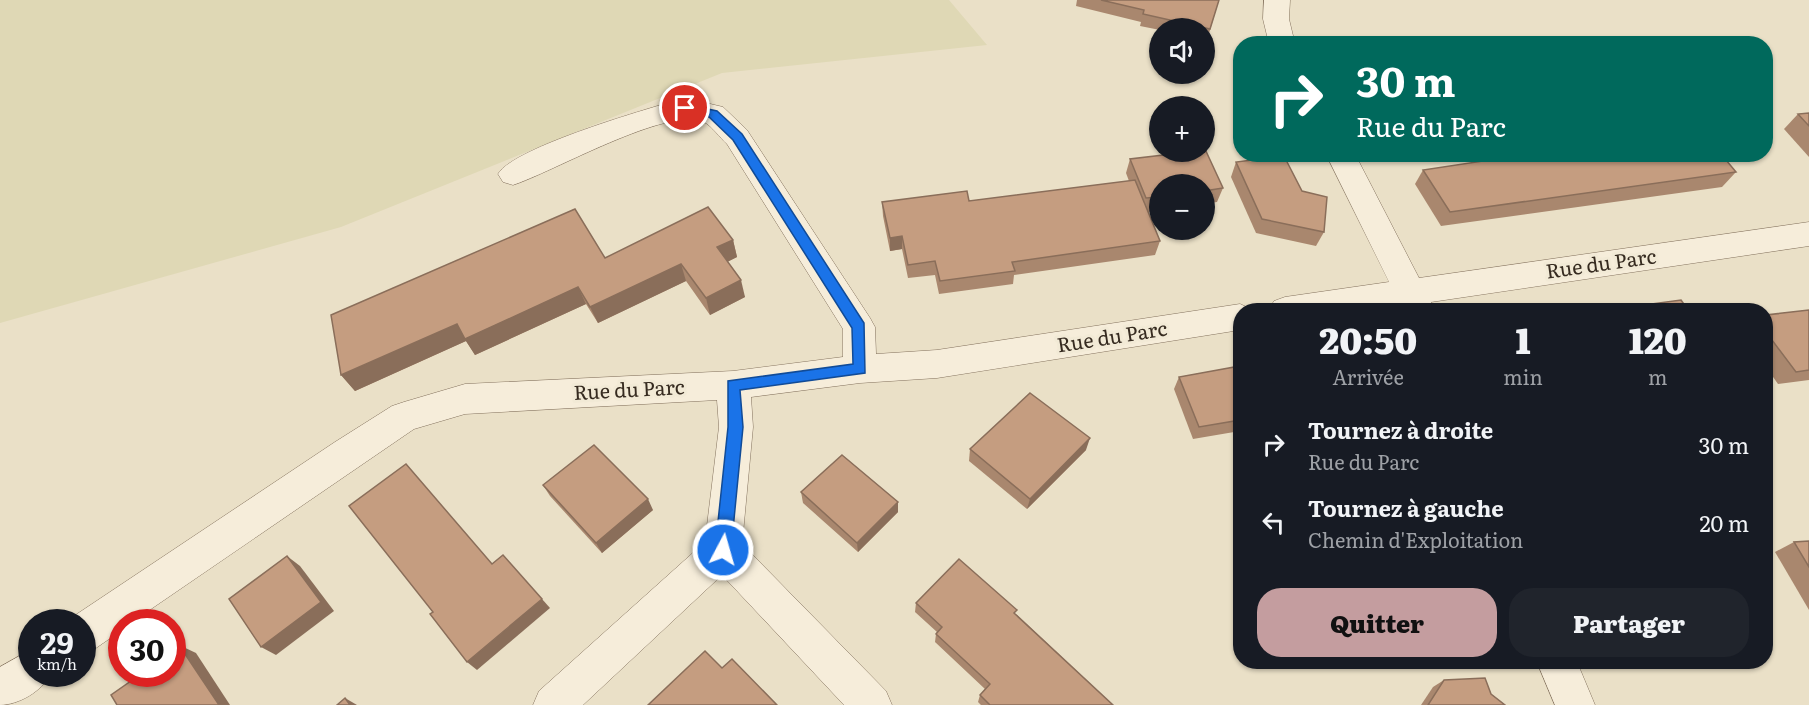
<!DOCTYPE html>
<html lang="fr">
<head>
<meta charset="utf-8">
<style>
  body { margin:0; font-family:Literata,serif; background:#20242c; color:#f1f3f6; height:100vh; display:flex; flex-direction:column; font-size:22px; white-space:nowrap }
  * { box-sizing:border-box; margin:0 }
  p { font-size:20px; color:#9ea1a6 }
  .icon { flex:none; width:33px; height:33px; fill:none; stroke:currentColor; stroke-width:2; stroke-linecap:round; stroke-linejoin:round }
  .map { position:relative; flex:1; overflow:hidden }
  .sheet { position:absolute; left:1233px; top:303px; width:540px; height:366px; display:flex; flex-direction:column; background:#171b24; border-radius:24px; box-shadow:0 2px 4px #0004 }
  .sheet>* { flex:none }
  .guide { position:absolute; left:1233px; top:36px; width:540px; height:126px; border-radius:24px; box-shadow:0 2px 4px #0004; background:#00695c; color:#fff; overflow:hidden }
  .tools { position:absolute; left:1149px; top:18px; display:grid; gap:12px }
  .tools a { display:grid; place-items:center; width:66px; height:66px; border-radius:50%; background:#171b24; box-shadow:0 2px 4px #0004; font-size:30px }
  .speed { position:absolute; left:18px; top:609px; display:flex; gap:12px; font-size:30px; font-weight:700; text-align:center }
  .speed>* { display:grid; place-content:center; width:78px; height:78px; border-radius:50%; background:#171b24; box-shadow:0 2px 4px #0004; line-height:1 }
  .speed small { font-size:15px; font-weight:400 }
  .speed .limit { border:9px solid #d22; background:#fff; color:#111 }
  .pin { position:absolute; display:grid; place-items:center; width:51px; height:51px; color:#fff; margin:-26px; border:3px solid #fff; border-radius:50%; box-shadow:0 2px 6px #0007 }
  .me { position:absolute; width:66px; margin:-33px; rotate:6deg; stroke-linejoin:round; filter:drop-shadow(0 0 4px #0008) }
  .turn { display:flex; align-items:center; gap:21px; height:126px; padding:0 24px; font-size:27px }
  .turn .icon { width:78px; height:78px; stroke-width:2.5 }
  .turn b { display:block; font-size:42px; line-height:51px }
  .eta { display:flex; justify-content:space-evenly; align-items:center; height:102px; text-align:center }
  .eta b { font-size:36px; font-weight:800; line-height:42px }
  .action { display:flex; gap:12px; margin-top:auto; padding:12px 24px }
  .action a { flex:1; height:69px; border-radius:24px; background:#c49d9f; color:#111; font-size:24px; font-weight:800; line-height:69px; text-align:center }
  .action a+a { background:#20242c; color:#f1f3f6 }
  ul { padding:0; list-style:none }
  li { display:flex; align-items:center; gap:18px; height:78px; padding:0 24px }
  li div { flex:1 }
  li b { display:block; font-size:22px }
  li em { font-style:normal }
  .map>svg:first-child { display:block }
  .farmland { fill:#dfd8b5 }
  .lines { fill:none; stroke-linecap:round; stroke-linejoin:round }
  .minor-casing { stroke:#84725e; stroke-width:1 }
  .minor { fill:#f6edda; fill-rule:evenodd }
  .wall { fill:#a9876e }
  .shaded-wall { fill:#8a6e5a }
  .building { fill:#c59d80; stroke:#8a6e5a; stroke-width:1.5 }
  .route { fill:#1a73e8; stroke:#114b97; stroke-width:1.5 }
  .labels { text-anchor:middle; stroke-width:6; stroke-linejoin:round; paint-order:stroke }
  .street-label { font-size:20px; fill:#362b20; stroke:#f2ead6 }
</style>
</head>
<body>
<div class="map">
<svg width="1809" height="705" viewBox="0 0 1809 705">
  <rect width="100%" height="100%" fill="#eae0c7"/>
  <path class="farmland" d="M0,0H949L987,45L722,73L341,227L0,323Z"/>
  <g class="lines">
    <g class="minor-casing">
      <g id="minor">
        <path d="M1264,0H1290L1289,19L1295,44H1269L1263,19Z"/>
        <path d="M685,98L723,107L747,130L870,318L875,327L876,354L937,350L1240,304L1253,310H1240V330L937,378L860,383L751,397L753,427L742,544L886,691L892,705H844L722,575L583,705H533L539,691L705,542L719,427L717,400L465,414L414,429L132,622H122V630L96,648L82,653V622H67L68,620L335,442L392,406L404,402L465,384L733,371L843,357V329L727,144C720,138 712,126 704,122C669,105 551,173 513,185L503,182L498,174C514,147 650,108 685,98Z"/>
        <path d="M1326,154H1355L1419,278L1809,222V246L1431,302L1435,310H1403L1401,306L1370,310H1269L1274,301L1285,297L1389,282Z"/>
        <path d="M32,649V674H50C43,691 18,705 0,705V667Z"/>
        <path d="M1537,662H1577L1595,705H1555Z"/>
      </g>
    </g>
    <use href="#minor" class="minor"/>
  </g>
  <g class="wall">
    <path d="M1077,0H1219L1207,40H1204V28H1160V30L1140,26L1141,22L1076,6Z"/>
    <path d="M1809,113V157L1784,129L1798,114Z"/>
    <path d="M1130,159L1223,188L1217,202L1204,204V184H1160V210L1148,212L1160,241L1155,255L1014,275L1013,284L939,294L935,275L908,278L902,249L890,251L883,216L882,202L969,201L1129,181L1126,173Z"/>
    <path d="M1236,162L1324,232L1316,246L1256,233L1231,177Z"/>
    <path d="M1423,170L1736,172L1722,187L1441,226L1415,184Z"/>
    <path d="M733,240L737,257L727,262L745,297L710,315L686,281L598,323L586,304L475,355L466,341L355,391L341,375L605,258Z"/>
    <path d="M1809,310V380L1778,384L1766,367V315Z"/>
    <path d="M1240,366V431L1193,439L1174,389L1179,377Z"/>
    <path d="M970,449L1086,450L1027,509L969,461Z"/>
    <path d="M543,485L653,510L602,553L550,496Z"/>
    <path d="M801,492L898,512L858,552L803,503Z"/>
    <path d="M1809,541V610L1775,552L1794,542Z"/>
    <path d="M916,603L1016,614L1113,705H981L978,702L980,695L985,689L935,642L936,634L937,632L915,612Z"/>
    <path d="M1444,680L1491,694L1505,705H1421L1433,687Z"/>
  </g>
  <g class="shaded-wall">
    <path d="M902,236V249L890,251V238Z"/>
    <path d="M733,240L737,257L721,265L717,247Z"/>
    <path d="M681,264L686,281L598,323L590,307Z"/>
    <path d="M741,280L745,297L710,315L706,298Z"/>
    <path d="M578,287L586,304L475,355L466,341L355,391L341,375L457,324Z"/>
    <path d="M1090,438L1086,450L1027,509L1030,499Z"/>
    <path d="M648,499L653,510L602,553L596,543Z"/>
    <path d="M898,502V512L858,552L857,543Z"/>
    <path d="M287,556L300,566L334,611L276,655L261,647Z"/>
    <path d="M542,599L550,608L477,670L467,662Z"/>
    <path d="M179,645L196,653L230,705H219Z"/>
    <path d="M345,698L357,705H350Z"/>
  </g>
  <g class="building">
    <path d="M1101,0H1219L1210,29L1143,14L1144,10Z"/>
    <path d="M1809,113V126L1798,114Z"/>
    <path d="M1205,149L1223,188L1204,191V184H1160V197L1146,198L1130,159L1189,152H1204Z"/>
    <path d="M1530,154H1721L1736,172L1450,212L1423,170Z"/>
    <path d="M1284,156L1302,191L1327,197L1324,232L1262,219L1236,162Z"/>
    <path d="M1135,180L1160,241L1012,262L1015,271L940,281L935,261L908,265L902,236L890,238L882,202L967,191L969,201Z"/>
    <path d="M708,207L733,240L717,247L741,280L706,298L681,264L590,307L578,287L465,339L457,324L341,375L331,315L575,209L605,258Z"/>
    <path d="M1681,300L1688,310H1632L1629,307Z"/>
    <path d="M1809,310V370L1796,372L1766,332V315Z"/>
    <path d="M1240,366V420L1199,427L1179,377Z"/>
    <path d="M1030,393L1090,438L1030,499L970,449Z"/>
    <path d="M594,445L648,499L596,543L543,485Z"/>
    <path d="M842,455L898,502L857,543L801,492Z"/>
    <path d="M406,464L492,564L503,555L542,599L467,662L430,614L433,612L349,506Z"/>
    <path d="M1809,541V567L1794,542Z"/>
    <path d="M287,556L321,602L261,647L229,599Z"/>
    <path d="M959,559L1017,610L1014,613L1113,705H990L980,695L990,684L936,634L942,627L916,603Z"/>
    <path d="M179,645L219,705H117L111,695L141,674H172V650Z"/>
    <path d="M705,651L722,668L732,659L777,705H648Z"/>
    <path d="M1485,678L1491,694L1505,705H1428L1444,680Z"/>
    <path d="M345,698L350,705H337Z"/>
  </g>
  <path class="route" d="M685,104L717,111L742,134L864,323L865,373L740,390L743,427L731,550L728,555L723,557L717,555L715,550L728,427V381L853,364L852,328L733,140L709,117L681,111V105Z"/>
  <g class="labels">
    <g class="street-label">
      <text transform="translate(1601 264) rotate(-8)" y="7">Rue du Parc</text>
      <text transform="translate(1112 337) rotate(-9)" y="7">Rue du Parc</text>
      <text transform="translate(629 390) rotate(-3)" y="7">Rue du Parc</text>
    </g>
  </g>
</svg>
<div class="tools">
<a><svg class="icon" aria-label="sound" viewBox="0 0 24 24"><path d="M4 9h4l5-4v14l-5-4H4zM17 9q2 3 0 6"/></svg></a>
<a>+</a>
<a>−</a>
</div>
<div class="speed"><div>29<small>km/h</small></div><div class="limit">30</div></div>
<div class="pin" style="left:685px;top:108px;background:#d93025"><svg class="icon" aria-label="arrive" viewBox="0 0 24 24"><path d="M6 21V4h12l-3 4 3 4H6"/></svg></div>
<svg class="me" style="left:723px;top:550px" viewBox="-20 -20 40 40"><circle r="17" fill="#1a73e8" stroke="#fff" stroke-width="3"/><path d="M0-11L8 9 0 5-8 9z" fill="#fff"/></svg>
<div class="guide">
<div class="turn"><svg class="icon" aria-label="right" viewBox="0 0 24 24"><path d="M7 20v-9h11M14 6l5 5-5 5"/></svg><div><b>30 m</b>Rue du Parc</div></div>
</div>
<section class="sheet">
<div class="eta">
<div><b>20:50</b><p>Arrivée</p></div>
<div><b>1</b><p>min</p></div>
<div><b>120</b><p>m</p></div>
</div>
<ul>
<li><svg class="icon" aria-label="right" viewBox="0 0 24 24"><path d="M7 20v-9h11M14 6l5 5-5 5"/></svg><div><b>Tournez à droite</b><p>Rue du Parc</p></div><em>30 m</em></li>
<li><svg class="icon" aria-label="left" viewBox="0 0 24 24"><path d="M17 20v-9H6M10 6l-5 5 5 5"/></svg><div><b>Tournez à gauche</b><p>Chemin d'Exploitation</p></div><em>20 m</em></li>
</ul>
<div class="action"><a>Quitter</a><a>Partager</a></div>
</section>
</div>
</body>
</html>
